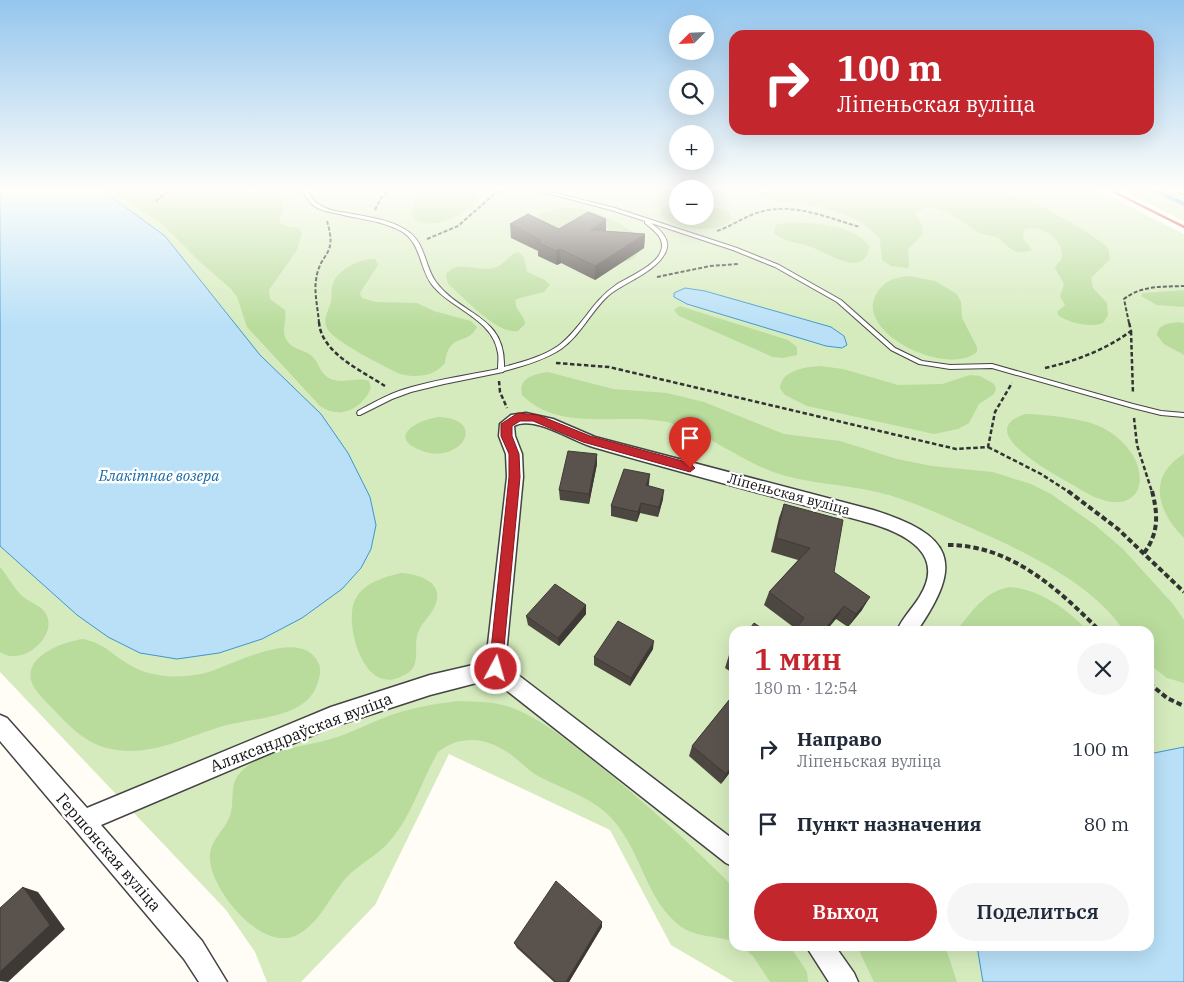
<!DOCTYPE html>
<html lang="ru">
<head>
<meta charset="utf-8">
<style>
  body { margin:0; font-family:"IBM Plex Serif",serif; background:#f6f6f7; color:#1f2937; height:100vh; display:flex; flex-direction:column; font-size:19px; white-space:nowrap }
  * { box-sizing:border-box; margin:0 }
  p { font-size:16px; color:#747a83 }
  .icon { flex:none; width:28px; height:28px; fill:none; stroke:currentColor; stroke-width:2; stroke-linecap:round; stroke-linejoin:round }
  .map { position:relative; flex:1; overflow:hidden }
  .details { position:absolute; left:729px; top:626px; width:425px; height:325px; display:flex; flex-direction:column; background:#fff; border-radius:15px; box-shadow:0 5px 20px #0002 }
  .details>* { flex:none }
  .hud { position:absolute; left:729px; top:30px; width:425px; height:105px; border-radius:15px; box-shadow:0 5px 20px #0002; background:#c4262e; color:#fff; overflow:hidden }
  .needle { width:32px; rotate:246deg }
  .tools { position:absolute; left:669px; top:15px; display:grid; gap:10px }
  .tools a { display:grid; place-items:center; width:45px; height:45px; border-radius:50%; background:#fff; box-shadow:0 5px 20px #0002; font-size:25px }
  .pin { position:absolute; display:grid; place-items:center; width:42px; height:42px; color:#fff; margin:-51px -21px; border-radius:50% 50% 50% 0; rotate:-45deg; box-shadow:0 0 5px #0007 }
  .pin .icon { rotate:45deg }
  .me { position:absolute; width:55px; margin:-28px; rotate:6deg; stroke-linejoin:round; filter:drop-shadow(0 0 4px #0008) }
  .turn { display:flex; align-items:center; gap:18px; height:105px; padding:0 25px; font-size:22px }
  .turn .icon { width:65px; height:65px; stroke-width:2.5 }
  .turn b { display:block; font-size:35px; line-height:42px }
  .round { display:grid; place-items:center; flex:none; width:52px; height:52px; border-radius:26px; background:#f6f6f7 }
  .headline { display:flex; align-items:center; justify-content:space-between; height:85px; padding:0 25px }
  h1 { font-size:30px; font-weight:600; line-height:38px; color:#c4262e }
  .cta { display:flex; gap:10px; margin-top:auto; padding:10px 25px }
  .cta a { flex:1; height:58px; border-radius:30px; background:#c4262e; color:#fff; font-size:20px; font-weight:600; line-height:58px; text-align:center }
  .cta a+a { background:#f6f6f7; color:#1f2937 }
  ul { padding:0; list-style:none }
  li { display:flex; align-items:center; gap:15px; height:75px; padding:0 25px }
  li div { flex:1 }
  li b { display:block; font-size:19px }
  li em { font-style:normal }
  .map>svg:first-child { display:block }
  .green { fill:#d5ebbd; fill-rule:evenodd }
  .forest { fill:#b9dc9c }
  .water { fill:#b9e0f7; stroke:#3f96cf }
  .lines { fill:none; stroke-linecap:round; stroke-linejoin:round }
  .stream { stroke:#3f96cf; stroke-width:4 }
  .lane-casing { stroke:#444; stroke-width:2 }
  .street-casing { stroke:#444; stroke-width:3 }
  .path-far2 { stroke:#333; stroke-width:2; stroke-dasharray:4 2; stroke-linecap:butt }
  .path-far1 { stroke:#333; stroke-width:2.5; stroke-dasharray:4.5 2.5; stroke-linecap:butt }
  .path { stroke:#333; stroke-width:4; stroke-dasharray:5.5 3; stroke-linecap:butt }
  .lane { fill:#fff; fill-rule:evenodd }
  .street { fill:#fff; fill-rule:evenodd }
  .rail { stroke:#c4262e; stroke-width:2.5 }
  .wall { fill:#4d4742 }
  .shaded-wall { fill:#3f3936 }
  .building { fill:#5a524d; stroke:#3f3936 }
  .route { fill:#c4262e; stroke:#7f191e }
  .labels { text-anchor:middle; stroke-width:5; stroke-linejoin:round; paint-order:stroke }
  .street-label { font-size:14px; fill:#111; stroke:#fff }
  .water-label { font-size:15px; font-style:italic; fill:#1768a6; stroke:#fff }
  .near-street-label { font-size:16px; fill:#111; stroke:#fff }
</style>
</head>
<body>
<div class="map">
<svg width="1184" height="982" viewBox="0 0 1184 982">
  <rect width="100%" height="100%" fill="#fffdf5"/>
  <g class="green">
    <path d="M0,190H677L678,216H705V190H1097L1184,234V982H734L671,945L610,830L449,754L375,905L301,982H267L255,952L226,910L0,672ZM734,631H1149V946H734Z"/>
    <path d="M1121,190H1171L1184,196V221Z"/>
  </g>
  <g class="forest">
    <path d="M112,190H155L164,197H170L192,190H263L280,196L283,208L279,222L285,226L298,228L302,233L297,250L269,290L270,299L285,310C287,319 282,328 285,337C290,350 305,349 313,357C321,366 320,376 334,380C346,383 358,377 369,381L371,388C362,409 340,420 320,406L247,327L237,297L231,289L200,262L161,223Z"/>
    <path d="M417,190H478L480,192C471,214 436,231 414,220L411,212Z"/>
    <path d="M754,190H951C970,195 989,192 1009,195C1033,199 1090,231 1108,248L1110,259L1091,278L1093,288L1107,303L1108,315L1103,323C1090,328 1070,323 1059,316L1057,312L1065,305L1060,296L1064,284L1055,268C1057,262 1063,261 1062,255C1062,238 1039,223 1024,230L1023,238L1032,250C1027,251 1022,253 1017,252C1006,248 1004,240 995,237C991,235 985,236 980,233C966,226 932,194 916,214L923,227L922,235L908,249L909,268L891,266L882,260L880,240C866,219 831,208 808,205C785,201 773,206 754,190Z"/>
    <path d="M677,203L678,216H705V205L728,211L732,219C721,235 669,231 660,213L662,209Z"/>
    <path d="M560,208C584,206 599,213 620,224C627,229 634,231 639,238C643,255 633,263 616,262L611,232L606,227L567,232L536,222L540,214Z"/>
    <path d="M788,222C813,224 853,223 869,246C866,280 828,253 811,247C798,242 785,243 774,233L776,225Z"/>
    <path d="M518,252L524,257L527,272L545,280L550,285L544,292L516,299C513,310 525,314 525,324L518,331C497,335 465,298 448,284L446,274C458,260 473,270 488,269C505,268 507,254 518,252Z"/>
    <path d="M370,259H375L378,265L360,293L362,298L376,302L417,303L434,311L471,321L477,327C467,347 449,331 445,363C434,377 416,378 400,374C385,367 338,343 329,331C321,321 328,312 331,302C332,297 331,292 332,287C335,271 356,261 370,259Z"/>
    <path d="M909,276L935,281L957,294L961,302L962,318L977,347V352C946,378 852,331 877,293C885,280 894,278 909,276Z"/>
    <path d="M1184,290V307L1157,305L1141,296L1143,293Z"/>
    <path d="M680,306L788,340L797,347V355L783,358L773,357L679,316L674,310Z"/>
    <path d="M1179,322L1184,323V355L1164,344L1157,335C1158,324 1170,323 1179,322Z"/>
    <path d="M820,366L843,369L898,385L942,384L970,375L980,376L994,384L996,389L994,394L979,404L969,423L958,429L934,434L807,406L785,395L780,388C782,370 805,367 820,366Z"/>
    <path d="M548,372L613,389L667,393L704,402L784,434L840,441L897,459L932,466L993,472L1031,484L1051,494L1095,525L1123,549L1173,604L1184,620V683L1167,678L1149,664V631H1124C1092,581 1015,547 962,524C935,512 907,499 877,492C843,484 807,484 773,472C738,459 707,433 671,423C624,411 560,434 522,395C518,378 534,374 548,372Z"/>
    <path d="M1026,414C1044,414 1086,419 1101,427C1161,456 1150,534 1078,488C1060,477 968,431 1026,414Z"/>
    <path d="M439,417C491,420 458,467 420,450C386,436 420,419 439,417Z"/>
    <path d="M1184,454V538C1158,512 1146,477 1184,454Z"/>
    <path d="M0,567C8,576 13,587 21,595C27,601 35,603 41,608C57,622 45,643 29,652C19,657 9,658 0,652Z"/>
    <path d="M401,573C421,574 447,584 434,608C430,616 423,622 419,630C411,647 425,667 402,676C397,679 390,681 384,679C359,675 344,618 356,598C365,582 385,577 401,573Z"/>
    <path d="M1010,587C1041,590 1067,609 1088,631H956C972,612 984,591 1010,587Z"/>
    <path d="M83,639C102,643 107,650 122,660C145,677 173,679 201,674C228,669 301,623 319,664C321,670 320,675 318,682C308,720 251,717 220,727C184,738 150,757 111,749C87,744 72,729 56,712C49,705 41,697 35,689C16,659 61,642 83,639Z"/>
    <path d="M457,701C473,702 491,701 507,706C537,716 562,737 587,756C639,797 688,841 734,888V942C716,935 696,938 680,926C646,900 641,851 613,820C593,797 564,790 538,776C529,771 523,764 514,757C492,739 463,732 438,752C421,781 411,819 387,844C375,857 358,865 346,878C330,896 320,923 297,935C262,953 212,891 210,860C208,840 227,830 231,812C234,799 230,783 240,773C261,749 299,748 327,740C351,734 372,721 394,714C415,707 436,704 457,701Z"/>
    <path d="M741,946H790L807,972L808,982H770L753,956Z"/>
    <path d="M857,946H945L957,982H874Z"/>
  </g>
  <g class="water">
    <path d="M0,190H102L165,236L260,355L321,414L348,453L370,497L376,525L371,549L361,568L342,589L302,618L262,639L219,653L177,659L140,653L108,637L77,615L0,546Z"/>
    <path d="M685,288L705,291L831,327L844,336L847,345L842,348L826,346L687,304L674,297V293Z"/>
    <path d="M1184,747V982H983L977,946H1149V754Z"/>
  </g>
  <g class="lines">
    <path class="stream" d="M1154,190L1184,204"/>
    <g class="lane-casing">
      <g id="lane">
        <path d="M302,190H306C310,194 313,201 318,204C327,210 338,212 347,213C367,217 389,219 406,230C426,242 424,266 436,282C461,316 506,315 504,367C522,362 542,357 558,346C581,329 592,301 616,285C628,277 656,266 661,251C666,238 653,230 645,223V221L611,210L536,190H542L615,208L737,248L779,265L841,300L895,348L922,361L950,365L992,364L1133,404L1161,411L1184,413V417L1161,415L1133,408L992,368L950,369L919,364L891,350L837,302L775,267L733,250L651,223C660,230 671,239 666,251C658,271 625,282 609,295C591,311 581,335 561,349C544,360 524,366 504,371L503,372L444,384L411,392L392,399L360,415H358L357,413L358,411C371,404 385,396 399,391C431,380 465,376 498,369C498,364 499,358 498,353C493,319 453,310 433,286C419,269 422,243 401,231C381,220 357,219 335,213C328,212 319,210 313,205C309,201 305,195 302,190Z"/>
        <path d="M1175,190H1180L1184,191V194Z"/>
      </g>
    </g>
    <g class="street-casing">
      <g id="street">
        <path d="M526,413L553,419L595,437L873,510C953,535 965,562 917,631H897C902,618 913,608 920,596C945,555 908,535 873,524C780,498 686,474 593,447C572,441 534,415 514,426L515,436L522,454L523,477L505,665L734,840V867L726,863L492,679L430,695L332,727L101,825L202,941L227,982H199L184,959L0,741V715L7,718L87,808L331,707L430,675L486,662L507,477L506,454L499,436L500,424L511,415Z"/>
        <path d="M806,946H835L854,973L858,982H829Z"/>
      </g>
    </g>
    <g class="path-far2">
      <path d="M156,201L169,190"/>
      <path d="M375,210L381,198L389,190"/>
      <path d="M717,231C732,226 745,216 760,212C793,202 828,218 860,227"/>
      <path d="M427,239L458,226L499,190"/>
      <path d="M657,277L710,266L739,264"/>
      <path d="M319,323C318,309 314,293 316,280C320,250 338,258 327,221"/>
      <path d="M1129,323L1124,299C1142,285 1162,287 1184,286"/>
    </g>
    <g class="path-far1">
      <path d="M319,322C321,353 362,371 385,386"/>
      <path d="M1131,331L1133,394"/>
      <path d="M556,363L609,367L956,449L988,447L995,412L1012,383"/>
      <path d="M1045,368C1076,361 1105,350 1131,331L1129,322"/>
      <path d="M499,381L500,392L507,408"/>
      <path d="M1134,418L1137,445L1152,492"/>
      <path d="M988,447L1041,474L1069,492"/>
    </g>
    <g class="path">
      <path d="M1068,491L1118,529L1184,592"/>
      <path d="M948,545C1011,545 1058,589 1100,631"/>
      <path d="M1144,553C1159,533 1158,514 1152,491"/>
      <path d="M1149,683L1167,698L1184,706"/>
    </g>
    <use href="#lane" class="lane"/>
    <use href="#street" class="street"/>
    <path class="rail" d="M1110,190L1184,227"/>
  </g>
  <g class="wall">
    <path d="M510,224L559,229L606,231L645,234L644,248L595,280L561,263L557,265L538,256V251L511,238Z"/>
    <path d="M597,464L589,504L560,500L559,490Z"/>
    <path d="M649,484L648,486L663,499L658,517L640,513L637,522L611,516V506Z"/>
    <path d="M784,504L862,610L848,627L836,619L796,629L764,605L769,592L798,560L771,552L779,518Z"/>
    <path d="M586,605V614L559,646L528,625L526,616Z"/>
    <path d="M653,649L630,686L594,665V657Z"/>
    <path d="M734,649V674L725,668L729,655Z"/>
    <path d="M734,694V767L721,784L689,756L692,746Z"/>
    <path d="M602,927L569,982H554L517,948L514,943Z"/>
  </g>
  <g class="shaded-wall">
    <path d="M606,219V233L590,230Z"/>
    <path d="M645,234L644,248L595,280V266Z"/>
    <path d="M560,249L561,263L557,265L556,251Z"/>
    <path d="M597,454V464L589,504V494Z"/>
    <path d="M650,474L649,484L645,495L646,485Z"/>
    <path d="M664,490L663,499L658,517L659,507Z"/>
    <path d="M641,503L640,513L637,522L638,512Z"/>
    <path d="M870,597L862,610L848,627L856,614Z"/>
    <path d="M586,605V614L559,646L558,638Z"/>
    <path d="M844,606L836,619L826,631H823Z"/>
    <path d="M654,641L653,649L630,686L631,678Z"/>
    <path d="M734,764V767L721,784L726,774Z"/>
    <path d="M23,887L38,892L65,929L8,982L0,981V972Z"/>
    <path d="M602,922V927L569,982H566Z"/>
  </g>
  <g class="building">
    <path d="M588,212L606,219L590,230L645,234L595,266L560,249L556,251L537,242L541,240L510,224L528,214L559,229Z"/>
    <path d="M568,451L597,454L589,494L559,490Z"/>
    <path d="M624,469L650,474L646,485L664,490L659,507L641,503L638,512L611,506Z"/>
    <path d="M784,504L843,520L834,572L870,597L856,614L844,606L823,631H794L804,618L769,592L810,548L776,538Z"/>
    <path d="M555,584L586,605L558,638L526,616Z"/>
    <path d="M618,621L654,641L631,678L594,657Z"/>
    <path d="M754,623L766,631H748Z"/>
    <path d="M734,649V659L729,655Z"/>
    <path d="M734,694V764L726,774L692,746Z"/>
    <path d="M556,881L602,922L566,982H556L514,943Z"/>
    <path d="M23,887L50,925L0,972V908Z"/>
  </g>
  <linearGradient id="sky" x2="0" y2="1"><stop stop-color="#95c6ee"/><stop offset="0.58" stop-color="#fffefa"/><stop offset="1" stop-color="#fffefa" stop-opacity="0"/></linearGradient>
  <rect width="1184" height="327" fill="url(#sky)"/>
  <path class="route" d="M518,413L538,415L590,436L690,463L695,468L690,472L583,442L533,421H520L512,426V436L519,454L520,477L502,669L500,674L496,676L491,674L489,669L509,477V454L501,436V424Z"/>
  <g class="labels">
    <g class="street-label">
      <text transform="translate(789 494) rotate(15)" y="5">Ліпеньская вуліца</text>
    </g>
    <g class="water-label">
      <text x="159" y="481">Блакітнае возера</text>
    </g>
    <g class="near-street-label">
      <text transform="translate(301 732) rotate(-21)" y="6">Аляксандраўская вуліца</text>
      <text transform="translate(109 852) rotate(49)" y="6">Гершонская вуліца</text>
    </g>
  </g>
</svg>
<div class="tools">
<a><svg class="needle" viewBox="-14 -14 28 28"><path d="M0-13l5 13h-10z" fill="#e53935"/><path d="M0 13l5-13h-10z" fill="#747a83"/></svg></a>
<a><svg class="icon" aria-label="search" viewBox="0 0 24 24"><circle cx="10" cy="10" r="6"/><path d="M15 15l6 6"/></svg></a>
<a>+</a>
<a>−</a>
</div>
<div class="pin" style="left:690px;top:468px;background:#d93025"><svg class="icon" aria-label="arrive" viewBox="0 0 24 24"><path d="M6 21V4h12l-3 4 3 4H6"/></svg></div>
<svg class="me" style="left:496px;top:669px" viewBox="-20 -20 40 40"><circle r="17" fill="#c4262e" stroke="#fff" stroke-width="3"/><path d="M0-11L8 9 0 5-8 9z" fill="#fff"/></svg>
<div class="hud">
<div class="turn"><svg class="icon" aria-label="right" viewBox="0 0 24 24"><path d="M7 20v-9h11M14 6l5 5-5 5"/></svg><div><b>100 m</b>Ліпеньская вуліца</div></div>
</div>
<section class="details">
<div class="headline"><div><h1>1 мин</h1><p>180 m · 12:54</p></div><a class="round"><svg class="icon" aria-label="close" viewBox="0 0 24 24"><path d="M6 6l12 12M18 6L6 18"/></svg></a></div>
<ul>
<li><svg class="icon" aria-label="right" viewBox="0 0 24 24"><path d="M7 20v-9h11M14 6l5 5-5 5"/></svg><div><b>Направо</b><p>Ліпеньская вуліца</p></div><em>100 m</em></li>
<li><svg class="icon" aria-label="arrive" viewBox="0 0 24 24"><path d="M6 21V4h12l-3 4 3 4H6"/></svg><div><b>Пункт назначения</b></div><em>80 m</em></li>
</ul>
<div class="cta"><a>Выход</a><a>Поделиться</a></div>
</section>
</div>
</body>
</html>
